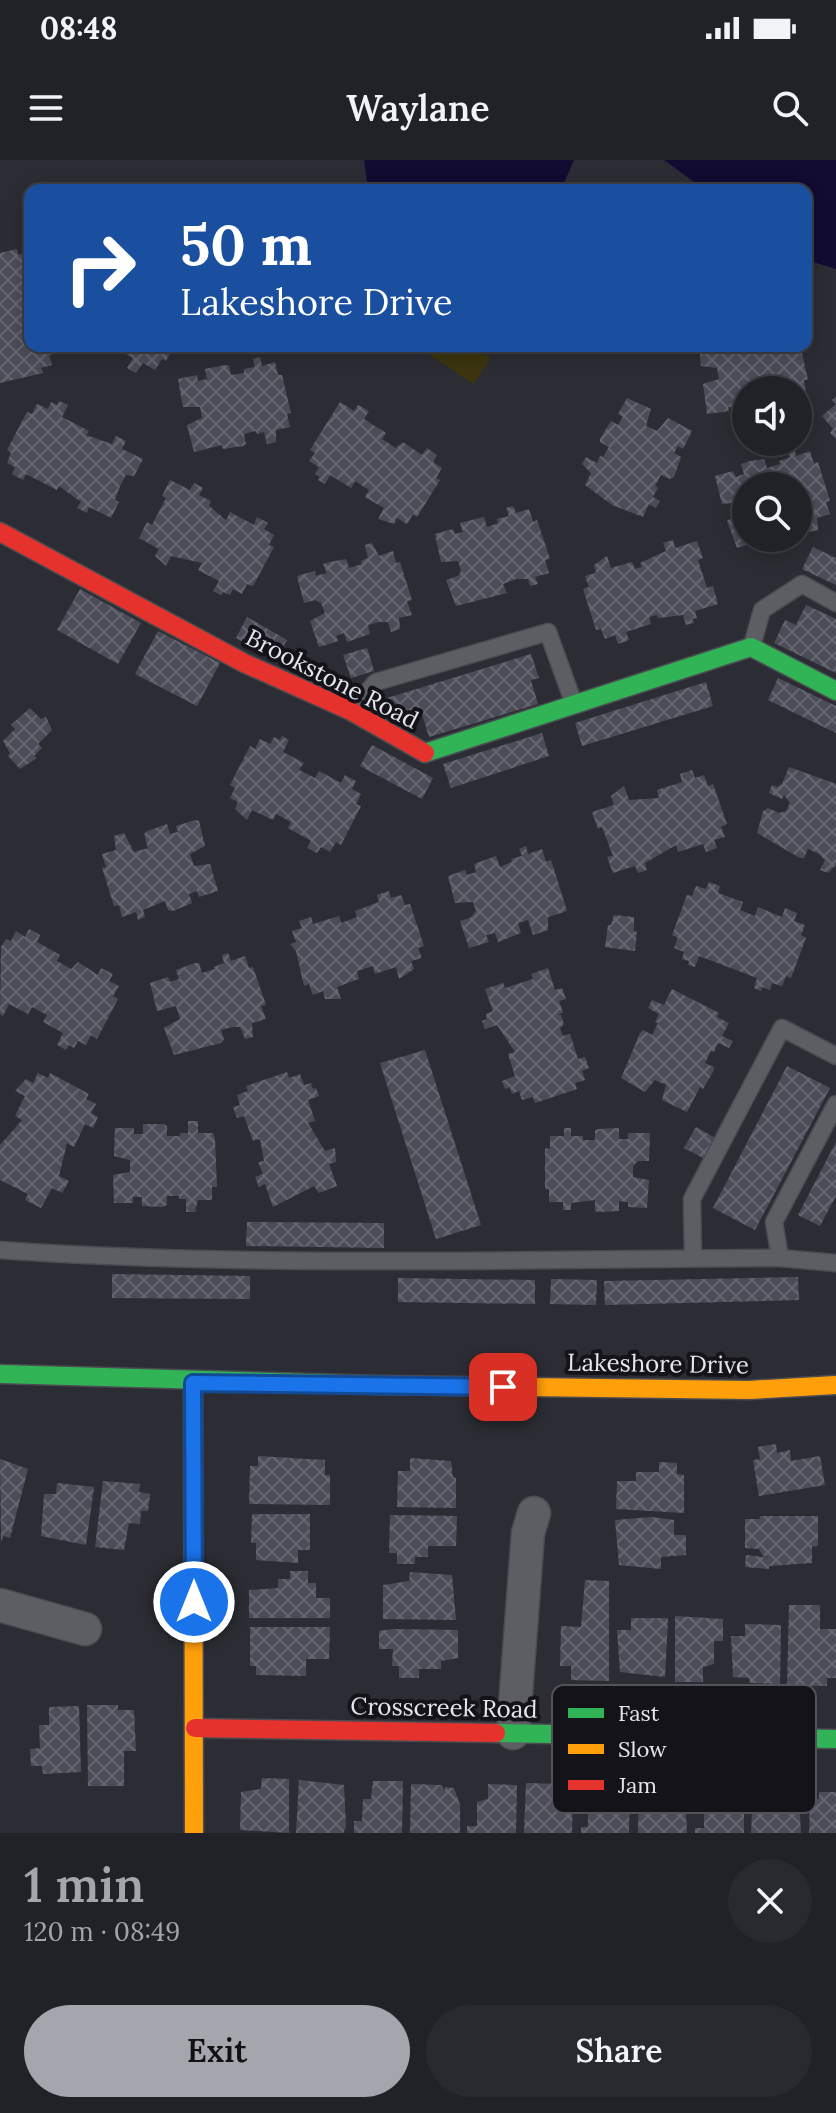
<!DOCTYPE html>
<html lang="en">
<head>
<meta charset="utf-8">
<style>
  body { margin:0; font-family:Lora,serif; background:#292a2f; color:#f1f3f6; height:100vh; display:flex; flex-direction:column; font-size:30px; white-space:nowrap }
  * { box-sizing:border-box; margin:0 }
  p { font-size:26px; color:#a2a4a7 }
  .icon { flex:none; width:44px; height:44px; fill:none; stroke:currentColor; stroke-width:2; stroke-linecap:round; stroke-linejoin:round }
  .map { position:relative; height:1673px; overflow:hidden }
  .drawer { display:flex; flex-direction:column; background:#212227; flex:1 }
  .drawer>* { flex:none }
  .guide { position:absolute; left:24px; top:24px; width:788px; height:168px; border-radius:16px; box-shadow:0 4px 20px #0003,0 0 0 2px #3e3f44; background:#1a4fa0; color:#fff; overflow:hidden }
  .controls { position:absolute; left:732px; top:216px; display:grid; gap:16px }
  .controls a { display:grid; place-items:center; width:80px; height:80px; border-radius:50%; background:#212227; box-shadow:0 4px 20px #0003,0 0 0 2px #3e3f44; font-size:40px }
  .pin { position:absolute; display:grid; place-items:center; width:68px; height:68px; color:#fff; margin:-34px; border-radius:16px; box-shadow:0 4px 12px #0006 }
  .me { position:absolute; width:88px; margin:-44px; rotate:0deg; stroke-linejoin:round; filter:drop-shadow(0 0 6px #0008) }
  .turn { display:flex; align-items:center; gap:28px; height:168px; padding:0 24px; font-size:36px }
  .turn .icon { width:104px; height:104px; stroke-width:2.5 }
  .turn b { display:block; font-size:56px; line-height:68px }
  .round { display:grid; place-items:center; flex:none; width:84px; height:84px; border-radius:42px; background:#292a2f }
  .overview { display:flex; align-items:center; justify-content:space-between; height:136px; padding:0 24px }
  h1 { font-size:48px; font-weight:600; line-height:60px; color:#a4a5ad }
  .cta { display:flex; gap:16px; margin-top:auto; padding:16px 24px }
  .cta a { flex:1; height:92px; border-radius:48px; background:#a4a5ad; color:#111; font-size:32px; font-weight:600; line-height:92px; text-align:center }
  .cta a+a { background:#292a2f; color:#f1f3f6 }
  .status { display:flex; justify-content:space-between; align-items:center; height:56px; padding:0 40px; background:#212227; direction:ltr }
  .status svg { height:22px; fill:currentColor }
  header { display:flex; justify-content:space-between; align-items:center; height:104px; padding:0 24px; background:#212227; font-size:36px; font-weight:600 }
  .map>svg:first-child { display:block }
  .pitch { fill:#3c350f }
  .water { fill:#120b32 }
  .building { fill:url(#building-cross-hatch) }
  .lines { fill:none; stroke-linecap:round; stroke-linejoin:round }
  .lane-casing { stroke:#4b4b52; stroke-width:19 }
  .street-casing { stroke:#4b4b52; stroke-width:35 }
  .fast-casing { stroke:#4b4b52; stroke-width:21 }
  .slow-casing { stroke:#4b4b52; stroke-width:21 }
  .jam-casing { stroke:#4b4b52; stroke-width:21 }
  .lane { stroke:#5d5e64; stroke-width:16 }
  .street { stroke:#5d5e64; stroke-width:32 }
  .fast { stroke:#30b455; stroke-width:18 }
  .slow { stroke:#ff9f0a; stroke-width:18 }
  .jam { stroke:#e5322d; stroke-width:18 }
  .route-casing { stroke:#114b97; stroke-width:20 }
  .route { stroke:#1a73e8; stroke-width:14 }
  .labels { text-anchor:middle; stroke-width:8; stroke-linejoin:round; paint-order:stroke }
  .street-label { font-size:24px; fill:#e5e5ee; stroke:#131319 }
  .key { fill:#131319; stroke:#525259; stroke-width:2 }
  .key-label { font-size:22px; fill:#e5e5ee }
</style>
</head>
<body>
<div class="status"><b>08:48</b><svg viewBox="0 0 49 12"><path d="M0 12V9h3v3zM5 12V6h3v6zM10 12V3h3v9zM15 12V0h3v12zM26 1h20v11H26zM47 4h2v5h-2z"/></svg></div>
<header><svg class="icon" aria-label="menu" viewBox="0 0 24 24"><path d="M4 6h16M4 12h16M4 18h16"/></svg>Waylane<svg class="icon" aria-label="search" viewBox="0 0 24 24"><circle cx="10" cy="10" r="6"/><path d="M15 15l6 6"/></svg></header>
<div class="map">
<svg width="836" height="1673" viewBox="0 0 836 1673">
  <defs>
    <pattern id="building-cross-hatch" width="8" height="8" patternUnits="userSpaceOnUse" patternTransform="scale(2)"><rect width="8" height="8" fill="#4b4c58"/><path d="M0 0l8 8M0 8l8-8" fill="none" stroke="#656670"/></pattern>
  </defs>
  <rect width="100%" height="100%" fill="#2c2d34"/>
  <path class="pitch" d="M432,186H472L491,198L473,224L427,193Z"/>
  <g class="water">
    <path d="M364,0H574L561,30H373L367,22Z"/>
    <path d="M664,0H836V109L806,100V30H705Z"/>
  </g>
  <g class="building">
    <path d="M17,89L18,95L30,92V186H56L58,193L49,195L52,205L41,208L43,213L0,223V93Z"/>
    <path d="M119,186H174L166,201L162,199L155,210L143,203L136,213L127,208L133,198L127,195L129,191Z"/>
    <path d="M699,186H807L801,189L808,220H804L806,233L746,230V249L728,247L729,251L707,254L703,224L719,219L717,208L701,206Z"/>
    <path d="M260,197L262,206L275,202L278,215H282L291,253L287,254L290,267L276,270V282L267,284L264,272L257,274L256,271L244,274L246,284L243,286L223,289L222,285L194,292L187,265L202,258L200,247H183L178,219L197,215L198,221L207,219L205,209L225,205L229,206L231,215L244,213V209L255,207L253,199Z"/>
    <path d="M836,237V279L830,273L833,269L822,256L836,244L832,240Z"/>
    <path d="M627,238L651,249L646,266L657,271L668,258L692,271L683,289L678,286L674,293L681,297L674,317L670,319L661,315L655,326L658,328L653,337L660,341L656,348L649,344L643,357L612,345L585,325L591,313L582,304L586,297L597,303L600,296L603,297L609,287L600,282V279L611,261L618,265L623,257L618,254Z"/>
    <path d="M59,241L68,245L62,257L89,271L86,275L112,284L116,276L126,281L122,289L143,299L134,316L126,315L120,326L115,340L119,342L111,358L89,347L87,353L77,348L81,342L59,326L57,330L26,314L23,320L12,314L15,307L7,303L11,293L7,290L27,252L32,254L37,244L48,249L51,242L57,245Z"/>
    <path d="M340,242L354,251L358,245L369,251L364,259L386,273L382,279L396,288L403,282L422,295L427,288L437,295L433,302L442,308L436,318L440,320L417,357L413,354L407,364L397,358L394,364L378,359L384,348L365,337L369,330L355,321L351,328L330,315L325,324L318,320L320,317L315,314L319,307L309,301L315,293L310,290Z"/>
    <path d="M794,288L796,296L810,291L814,304L818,302L830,341L826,342L830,354L817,358L818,370L809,372L806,362L798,364V326H746V378H754L756,382L737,388L727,361L742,352L739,342L722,344L715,316L733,311L736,317L744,314L741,304L750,301L764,299L767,308L780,304L779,301L790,297L788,290Z"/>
    <path d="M170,320L190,330L194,323L203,328L199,335L211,341L209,346L226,360L230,352L254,365L257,357L268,363L264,369L274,375L269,385L274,387L253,426L247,424L242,434L233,429L230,435L223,432L221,435L213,431L219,421L198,410L202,403L171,396L166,406L155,396L159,389L139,378L147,362L152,365L166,338L162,336Z"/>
    <path d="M513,346L516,353L529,349L533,362L537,360L550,399L545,400L549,413L535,417L538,424L530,426L528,419H516L503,424L507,433L456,446L446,420L458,416L461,411L458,401L441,402L435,374L453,369L455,374L463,372L460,363L484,357L487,367L498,363L497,359L509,356L506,348Z"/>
    <path d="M673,380L675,388L697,381L703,398L698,400L707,428L713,426L718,444L695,451L697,458L692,459L694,463L686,465L683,455L658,458L657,455L649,457L651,464L626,472L629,480L618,484L615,475L605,479L601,469L596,470L583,429L589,427L585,416L596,413L594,405L607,396L611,408L632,402L635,409L642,407L640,403L666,391L663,383Z"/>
    <path d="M372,383L379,396L393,391L396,403L400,402L412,440L407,441L412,455L399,458L400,469L391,472L388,462H379L368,465L370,474L347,482L344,473L336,476L338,481L319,487L310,461L325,453L321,443L315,440L304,443L297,416L315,411L316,416L327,413L323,404L330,402L346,399L349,408L362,404L361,401L368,398L365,385Z"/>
    <path d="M813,387L836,398V425L802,409Z"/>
    <path d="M80,429L141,463L118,504L57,470Z"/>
    <path d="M806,445L836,459V513L774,483L785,460L796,465Z"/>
    <path d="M247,457L287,480L276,499L236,478Z"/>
    <path d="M158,471L220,503L197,546L135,514Z"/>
    <path d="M367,488L374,511L351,518L343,495Z"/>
    <path d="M531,494L539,518L531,520L538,544L429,577L422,554L395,562L387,538Z"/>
    <path d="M778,518L836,546V573L768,540Z"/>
    <path d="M706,522L713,546L582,586L575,563Z"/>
    <path d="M30,548L41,559L46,557L52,570L38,584L42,588L34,596L37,598L20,609L8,596L10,593L3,581L15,569L11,565Z"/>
    <path d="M542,573L549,596L451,628L443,604Z"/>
    <path d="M282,576L289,580L283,592L304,603L299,610L315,618L319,611L341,623L345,615L356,621L352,629L361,634L356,644L361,646L341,685L336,682L330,692L321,687L317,693L307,688L311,681L288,668L291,662L276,654L273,660L252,650L247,660L235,649L238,642L230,638L235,628L230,625L250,586L255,589L260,579L270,584L274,577L280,580Z"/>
    <path d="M372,585L433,618L422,639L360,606Z"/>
    <path d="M789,607L836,624V705L828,713L820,710L825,700L819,694L808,689L804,698H800L757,673L763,651L768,648L779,653L786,651L790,643L784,635L782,639L769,633L772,625L777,627L782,624Z"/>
    <path d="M692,610L695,618L704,615L708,626L713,624L727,664L721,667L725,677L714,680L717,688L706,692L703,684L678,692L676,685L645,703L647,710L638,713L635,706L613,713L607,697L613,696L602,667L598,669L592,652L614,645L611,636L624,626L629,640L659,638L657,630L682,622L680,614Z"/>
    <path d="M195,660L199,661L205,686L190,694L194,706L210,704L218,731L199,737L197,731L189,734L192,743L173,751L168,750L165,741L143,750L145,757L138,760L136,752L122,757L119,745L114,746L102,708L106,707L102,694L116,690L114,676L124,673L134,692L148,688L144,674L147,671L167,664L170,674L178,672L176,666Z"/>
    <path d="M526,686L528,694L542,689L546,702L551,700L567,751L548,757V770L533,775L528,760L518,763L521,773L498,782L495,773L486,775L489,782L469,788L460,761L470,758L476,751L473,742L455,743L448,716L465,710L467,715L476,712L474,704L496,696L500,707L512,702L511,699L522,696L519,689Z"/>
    <path d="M709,722L720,726L718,733L743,742L740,750L755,756L758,747L782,757L785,748L797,753L794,761L805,765L801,775L806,778L791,818L786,816L782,826L772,823L770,830L762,827L761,831L754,828L757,818L699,796L695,807L688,805L689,801L682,799L684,792L674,788L678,778L672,775L687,735L692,736L696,726L706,729Z"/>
    <path d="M389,731L391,738L401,735L405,745L410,744L424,786L418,788L422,798L411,801L414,809L399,819L396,807L375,814L373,806L357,811L359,819L337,827L341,839H325L323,831L313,835L309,824L304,826L296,791L290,784L296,782L292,771L302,768L299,761L311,757L313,764L339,756L341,763L357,757L355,751L379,742L377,735Z"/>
    <path d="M614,755L634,757V771L637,772L635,791L605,787L608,765H611Z"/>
    <path d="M29,769L40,775L37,782L60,795L57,801L71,809L78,802L98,815L101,808L113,814L109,821L119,826L113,836L118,839L97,879L91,875L86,885L78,881L74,888L69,885L66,890L57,885L63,873L43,862L47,855L32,847L28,854L9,844L3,856L0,854L1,787L6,779L11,781L16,771L25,777Z"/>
    <path d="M228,793L231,801L245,796L249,808L253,807L266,845L261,846L266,859L252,863L253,877L245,879L240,867H233L221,870L224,879L221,883L174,895L164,868L180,859L176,846L157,851L150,823L168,817L170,822L179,819L176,810L195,803H199L202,813L215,809L214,807L224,803L222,795Z"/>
    <path d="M548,808L555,830L562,828L566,839L559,841L563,853L557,855H561L564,864L560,868L563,876L570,874L578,899L585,897L589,908L582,911L585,920L575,923L577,929L535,943L533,937L522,940L519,931L512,934L510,927L505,929L502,921L515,916L508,894L515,892L497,865L485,869L482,861L487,859L486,854L493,851L485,829L503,823L505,828L533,819L531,814Z"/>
    <path d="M672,829L719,853L717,857L729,863L722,876L733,881L729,888L718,883L714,892L711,891L705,903L714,907L713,912L703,929L700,927L687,952L662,940L666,925L655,920L645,932L621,918L640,873L643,870L652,875L658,863L655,862L659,854L648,848L652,840L664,845Z"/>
    <path d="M425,890L481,1065L436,1079L380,903Z"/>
    <path d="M787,906L830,928L755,1070L713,1048Z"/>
    <path d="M287,912L289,918L300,914L304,925L311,923L313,929L316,928L319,936L308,940L315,961L308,963L325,991L335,988L336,1002L329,1004L337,1026L319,1033L314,1026L273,1047L265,1024L259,1027L255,1017L263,1014L258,1002L264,1001L260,979L253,981L244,956L237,958L233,947L240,945L237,935L248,931L246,926Z"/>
    <path d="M38,913L48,918L50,913L89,934L86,939L96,944L91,953L98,957L93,968L85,964L74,987L67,983L59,1016L69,1021L62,1033L52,1028L41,1048L25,1040L28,1034L0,1020V985L22,960L15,956L25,936L15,931L26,919L33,923Z"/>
    <path d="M188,961H198V973H213L215,979L217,1027H212V1040H198L195,1052H186V1039H179V1036H167V1045L162,1047L142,1046V1037H133V1043H114L113,1015L130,1012V1000L114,996L115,968H134V974H143V964H163L167,966V976H180V973H188Z"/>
    <path d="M696,967L717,979L705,999L684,988Z"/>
    <path d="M564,968H571V976H583V980H595V970L599,969L619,968V979H628V973H650L649,1001H638L633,1006V1017L649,1020L647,1048L628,1047V1042L619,1041V1051L599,1052L595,1051V1040L571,1043V1050H563V1042H549V1029H545V988L550,989V976H564Z"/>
    <path d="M836,982V1036L820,1066L798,1055Z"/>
    <path d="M247,1062L384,1063V1088L246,1086Z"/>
    <path d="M112,1114L250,1116V1139L112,1138Z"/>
    <path d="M798,1117L799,1140L605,1145L604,1121Z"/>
    <path d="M398,1118L535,1120V1144L398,1142Z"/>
    <path d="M551,1119L597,1120L596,1145L550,1144Z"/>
    <path d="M776,1284L777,1293L790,1290L791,1301L820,1296L825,1325L759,1336L753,1300L760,1299L758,1287Z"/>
    <path d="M258,1296L325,1300V1315H330V1345L249,1344L250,1306H258Z"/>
    <path d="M410,1298L451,1301L453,1317L456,1318V1348L397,1347L398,1311H410Z"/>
    <path d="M0,1299L28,1309L10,1378L3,1376L1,1383Z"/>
    <path d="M659,1302L677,1303V1314L684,1315V1353L616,1349L617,1321H636V1312H659Z"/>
    <path d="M103,1321L140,1324L139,1332L150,1334L148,1351H141L140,1364L129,1363L124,1390L95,1387Z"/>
    <path d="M57,1323L94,1327L86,1385L41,1376L44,1334H56Z"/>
    <path d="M252,1354H310V1390H298V1403L256,1400V1383H251Z"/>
    <path d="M390,1355L457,1356L456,1386H428V1397H415V1404H397V1393H389Z"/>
    <path d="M760,1356H818V1386L812,1387V1403L769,1406V1409L745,1407L746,1395L770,1398L763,1396L759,1389L745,1388V1359H760Z"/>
    <path d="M652,1357L674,1360V1375H686V1395L661,1397V1409L619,1405L615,1360Z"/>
    <path d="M290,1411H308V1423H316V1438H330V1458H249V1430L278,1428V1419H290Z"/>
    <path d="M410,1412L452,1415L456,1460L383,1459V1425L409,1421Z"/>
    <path d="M585,1420L609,1421V1521L571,1520V1506H560L561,1466L581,1467Z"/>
    <path d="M789,1445H820V1469H836V1518H827V1526H787Z"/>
    <path d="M675,1456L723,1459V1481H714V1504L703,1507V1522H675Z"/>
    <path d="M631,1458H668L665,1517L620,1512L617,1470H631Z"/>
    <path d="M745,1464L781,1465L780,1524L750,1523L749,1518L733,1517L731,1476H745Z"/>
    <path d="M250,1467H330L329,1499H306V1516L256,1515V1506H250Z"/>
    <path d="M393,1469L458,1470V1498L441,1501V1509H419V1518H399V1506H392L393,1489H379V1471Z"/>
    <path d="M87,1545H118V1550H134L136,1591H124V1626H88Z"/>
    <path d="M79,1546L81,1612L43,1614L42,1606H31L30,1589L40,1588L39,1565H49V1547Z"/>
    <path d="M262,1618L289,1619V1673L240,1670L241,1632L261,1629Z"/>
    <path d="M299,1620L344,1625L346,1667L343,1673H296Z"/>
    <path d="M373,1621H403L402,1673H354V1661H362L363,1639H371Z"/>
    <path d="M526,1623L565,1624V1632L573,1633L572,1673H524Z"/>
    <path d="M411,1624L441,1625L445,1631V1627L454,1628L460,1645V1673H410Z"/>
    <path d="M488,1624L517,1625L516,1673H467V1666H477V1642L488,1639Z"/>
    <path d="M601,1627H630L629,1673H581V1667H588V1654H599Z"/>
    <path d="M715,1628H744V1673H695V1668H704V1645L713,1646Z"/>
    <path d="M639,1631H668L669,1637L685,1634L687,1673H638Z"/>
    <path d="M753,1632H782L783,1637H799L801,1673H751Z"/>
    <path d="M819,1632H836V1673H809L810,1639H819Z"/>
  </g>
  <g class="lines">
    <g class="lane-casing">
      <g id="lane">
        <path d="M752,486L762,450L802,424L836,443"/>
        <path d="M352,550L376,522L548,472L574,544"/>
        <path d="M0,1090C259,1108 520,1099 780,1098L836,1103"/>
        <path d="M693,1098L692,1039L782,868L836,896"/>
        <path d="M780,1098L774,1062L836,944"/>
      </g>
    </g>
    <g class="street-casing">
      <g id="street">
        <path d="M0,1445L85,1469"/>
        <path d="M513,1573L528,1373L534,1353"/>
      </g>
    </g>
    <g class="fast-casing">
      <g id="fast">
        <path d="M425,593L751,487L836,531"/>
        <path d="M0,1214L376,1225"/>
        <path d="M496,1573L836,1579"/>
      </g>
    </g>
    <g class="slow-casing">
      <g id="slow">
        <path d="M193,1223L194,1673"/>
        <path d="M376,1225L749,1230L836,1225"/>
      </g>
    </g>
    <g class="jam-casing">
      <g id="jam">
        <path d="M0,372L244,503L351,551L425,593"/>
        <path d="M195,1568L496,1573"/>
      </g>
    </g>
    <use href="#lane" class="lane"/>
    <use href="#street" class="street"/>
    <use href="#fast" class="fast"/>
    <use href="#slow" class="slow"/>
    <use href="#jam" class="jam"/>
  </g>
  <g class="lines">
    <g class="route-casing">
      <path id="route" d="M194,1442L193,1223L503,1227"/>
    </g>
    <use href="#route" class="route"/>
  </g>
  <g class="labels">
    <g class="street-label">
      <text transform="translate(332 519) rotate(27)" y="8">Brookstone Road</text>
      <text transform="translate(658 1204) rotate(1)" y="8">Lakeshore Drive</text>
      <text transform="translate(444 1548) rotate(1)" y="8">Crosscreek Road</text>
    </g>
  </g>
  <rect x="552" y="1525" width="264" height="128" rx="12" class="key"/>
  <rect x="568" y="1548" width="36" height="10" fill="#30b455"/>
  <rect x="568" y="1584" width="36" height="10" fill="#ff9f0a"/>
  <rect x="568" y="1620" width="36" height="10" fill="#e5322d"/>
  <g class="key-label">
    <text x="618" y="1561">Fast</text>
    <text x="618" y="1597">Slow</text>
    <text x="618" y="1633">Jam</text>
  </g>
</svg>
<div class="controls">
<a><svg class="icon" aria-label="sound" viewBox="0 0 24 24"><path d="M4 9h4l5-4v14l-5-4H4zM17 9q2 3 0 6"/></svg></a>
<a><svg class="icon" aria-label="search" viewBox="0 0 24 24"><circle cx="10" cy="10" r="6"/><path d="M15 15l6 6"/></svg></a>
</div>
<div class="pin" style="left:503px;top:1227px;background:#d93025"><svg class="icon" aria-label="arrive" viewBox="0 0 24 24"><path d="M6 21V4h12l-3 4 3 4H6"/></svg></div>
<svg class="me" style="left:194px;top:1442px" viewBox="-20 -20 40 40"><circle r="17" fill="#1a73e8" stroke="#fff" stroke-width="3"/><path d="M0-11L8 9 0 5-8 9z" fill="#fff"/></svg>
<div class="guide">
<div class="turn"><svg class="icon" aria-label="right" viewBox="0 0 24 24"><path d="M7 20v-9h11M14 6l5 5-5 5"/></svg><div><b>50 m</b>Lakeshore Drive</div></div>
</div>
</div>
<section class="drawer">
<div class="overview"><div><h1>1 min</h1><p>120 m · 08:49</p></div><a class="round"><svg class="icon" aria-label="close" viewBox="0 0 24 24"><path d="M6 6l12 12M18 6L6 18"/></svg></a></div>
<div class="cta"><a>Exit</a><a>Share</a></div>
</section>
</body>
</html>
